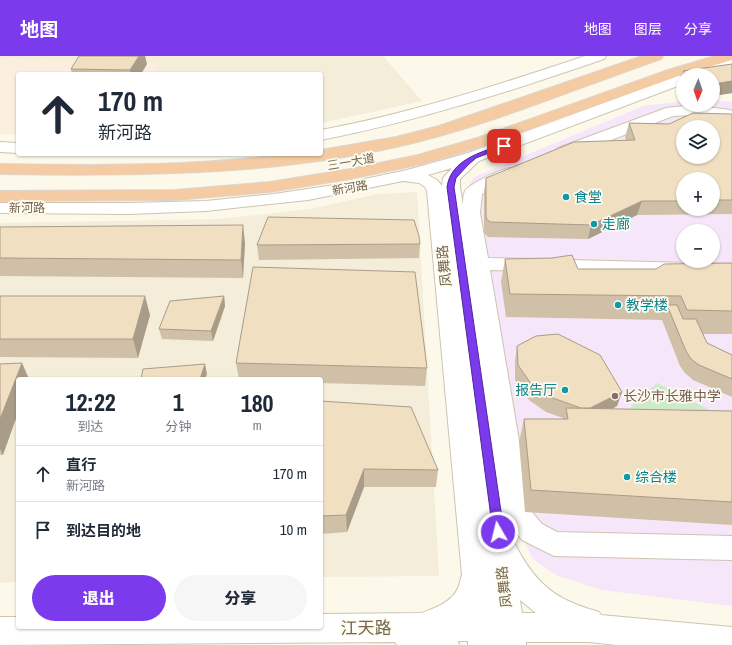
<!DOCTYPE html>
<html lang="zh">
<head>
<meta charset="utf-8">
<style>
  body { margin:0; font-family:"Archivo Narrow","Noto Sans SC",sans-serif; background:#f6f6f7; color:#1f2937; height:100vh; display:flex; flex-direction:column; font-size:15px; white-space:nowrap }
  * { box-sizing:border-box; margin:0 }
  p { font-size:13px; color:#747a83 }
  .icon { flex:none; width:22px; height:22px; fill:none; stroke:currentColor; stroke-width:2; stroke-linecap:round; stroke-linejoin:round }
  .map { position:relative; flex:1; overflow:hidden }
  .sheet { position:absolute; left:16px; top:321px; width:307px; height:252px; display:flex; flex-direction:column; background:#fff; border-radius:4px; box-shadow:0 1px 3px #0004 }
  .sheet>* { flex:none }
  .banner { position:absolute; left:16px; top:16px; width:307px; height:84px; border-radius:4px; box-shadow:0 1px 3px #0004; background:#fff; color:#1f2937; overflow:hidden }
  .needle { width:26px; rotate:182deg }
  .buttons { position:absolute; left:676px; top:12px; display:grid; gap:8px }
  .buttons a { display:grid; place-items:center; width:44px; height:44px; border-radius:50%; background:#fff; box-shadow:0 1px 3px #0004; font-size:20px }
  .pin { position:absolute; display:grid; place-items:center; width:34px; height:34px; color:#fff; margin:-17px; border-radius:8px; box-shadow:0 2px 6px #0006 }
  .me { position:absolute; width:44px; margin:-22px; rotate:352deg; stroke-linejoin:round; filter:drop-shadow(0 0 3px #0008) }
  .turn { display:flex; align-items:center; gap:14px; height:84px; padding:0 16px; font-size:18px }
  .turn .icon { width:52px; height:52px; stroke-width:2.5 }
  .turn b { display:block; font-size:28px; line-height:34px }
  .eta { display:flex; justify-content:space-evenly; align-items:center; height:68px; text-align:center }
  .eta b { font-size:24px; font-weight:800; line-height:28px }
  .action { display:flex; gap:8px; margin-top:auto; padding:8px 16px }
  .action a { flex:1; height:46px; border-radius:24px; background:#7c3aed; color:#fff; font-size:16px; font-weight:800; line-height:46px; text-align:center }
  .action a+a { background:#f6f6f7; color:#1f2937 }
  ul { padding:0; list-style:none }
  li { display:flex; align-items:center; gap:12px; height:56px; padding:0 16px; border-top:1px solid #e0e1e3 }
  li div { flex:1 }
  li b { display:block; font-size:15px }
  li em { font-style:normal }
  header { display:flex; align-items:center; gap:24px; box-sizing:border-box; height:56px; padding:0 20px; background:#7c3aed; color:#fff }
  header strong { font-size:19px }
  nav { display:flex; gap:22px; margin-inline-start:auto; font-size:14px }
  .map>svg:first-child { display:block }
  .residential { fill:#f4edd9 }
  .commercial { fill:#fceede }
  .education { fill:#f6e6f9; fill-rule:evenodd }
  .green { fill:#ceeac8 }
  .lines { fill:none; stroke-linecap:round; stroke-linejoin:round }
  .minor-casing { stroke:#cec4b0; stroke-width:2 }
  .highway-casing { stroke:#dcd7d1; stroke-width:2 }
  .minor { fill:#fff; fill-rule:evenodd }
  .highway { fill:#f4cba3; fill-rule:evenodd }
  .wall { fill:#cfc0a7; fill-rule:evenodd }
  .shaded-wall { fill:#a99c88 }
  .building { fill:#f1dfc2; stroke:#a99c88; fill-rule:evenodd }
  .route { fill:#7c3aed; stroke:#51269a }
  .culture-dot { fill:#0f9aa8; stroke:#fefcf1; stroke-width:1.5 }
  .education-dot { fill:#8d6e63; stroke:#fefcf1; stroke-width:1.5 }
  .labels { text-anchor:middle; stroke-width:3.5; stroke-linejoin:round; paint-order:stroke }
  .far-street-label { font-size:12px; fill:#77664e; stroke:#fefcf1 }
  .culture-label { font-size:14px; fill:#0d838f; stroke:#fefcf1; text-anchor:start }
  .street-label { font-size:14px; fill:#77664e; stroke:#fefcf1 }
  .education-label { font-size:14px; fill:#785e54; stroke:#fefcf1; text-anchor:start }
  .near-street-label { font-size:17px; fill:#77664e; stroke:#fefcf1 }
</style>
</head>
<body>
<header>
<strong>地图</strong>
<nav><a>地图</a><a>图层</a><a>分享</a></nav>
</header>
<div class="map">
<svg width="732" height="589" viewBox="0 0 732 589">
  <rect width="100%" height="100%" fill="#fcf9ea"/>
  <g class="residential">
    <path d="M0,0H383L422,45L321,67V18H154L160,7L0,2Z"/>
    <path d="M417,136L439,520L321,521V323H18V526L0,527V167L219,163L310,153L377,138Z"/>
  </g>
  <path class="commercial" d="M0,2L160,7L154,18H18V79L0,78Z"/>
  <path class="education" d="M713,44L732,46V550L601,534L556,519L533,503L519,476L464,137L474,121L643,50L683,45V49H713ZM683,71H713V101H683ZM683,123H713V153H683ZM683,175H713V205H683Z"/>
  <path class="green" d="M657,327L708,353L717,379L628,356L638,341L645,338Z"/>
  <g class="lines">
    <g class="minor-casing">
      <g id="minor">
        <path d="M585,0H606L604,3C511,35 418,65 321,84V74C412,57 498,29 585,0Z"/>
        <path d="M732,3V12L709,19L691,18L693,15Z"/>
        <path d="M683,19V28L479,105L460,123V131L463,150C463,145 463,139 465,135C469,128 503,112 511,112C511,112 517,113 517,113L520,117C516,123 490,134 482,138L480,157L488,202L732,208V220L490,214L531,455L542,468L557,476L732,480V504L554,500L522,484L510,469L513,488H515C528,514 545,536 573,547C581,551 591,553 599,556L601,559L732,571V589H617L589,586H526V589H468V585H458L459,589H397L395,586L0,589V561H18V571H321V558L422,557C435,552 452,546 458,532C460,528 460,523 462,519L427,135L425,131L419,127L403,125L308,144L206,155L129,158L0,157V147H129L206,145L274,138L341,128L407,114L468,97L678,20L684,19ZM452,112L443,122L442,130L437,124L428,119ZM520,544L536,557H522Z"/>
        <path d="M692,49L730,54L732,55V67L721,61L692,59L673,60L570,100L564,101L558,100L556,96L558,92L666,52Z"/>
        <path d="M0,86L18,87V97L0,96Z"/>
      </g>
    </g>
    <g class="highway-casing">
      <g id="highway">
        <path d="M642,0H663L661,3C574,33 486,71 396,91C266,120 133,120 0,118V108C67,109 133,110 200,106C240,104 281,98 321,98V94L396,81L439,70Z"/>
        <path d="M715,0H732V4L678,20L489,88L427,107L350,123L270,136L175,144L0,145V135L175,134L270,126L350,113L418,99L477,82L668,14Z"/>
      </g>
    </g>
    <use href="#minor" class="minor"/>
    <use href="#highway" class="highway"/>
  </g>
  <g class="wall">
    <path d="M147,8L141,18H72L71,13Z"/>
    <path d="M732,8V37L713,40V19H683V31L680,28L683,15Z"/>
    <path d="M732,58V158L637,159L588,183L488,181L484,177V136L486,122L626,84L625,81L629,67L669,68ZM683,123H713V153H683Z"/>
    <path d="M0,171L245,187L243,222L0,220Z"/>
    <path d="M420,188L419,202L259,204L257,189Z"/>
    <path d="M505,203L578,213H656L732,207V278H703L707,287L732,299V341L693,324L685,317L680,310L662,264L506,261L501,226Z"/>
    <path d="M0,240L150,259L138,302L0,301Z"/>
    <path d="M224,240L225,250L213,285L162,283L159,273Z"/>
    <path d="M517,290L622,336L617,350L612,353L732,355V469L525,456L519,386L524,363H563V362L546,356L529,344L515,324V305Z"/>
    <path d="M236,307L427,312L425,330L321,327V323H239Z"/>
    <path d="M0,308L3,399H0Z"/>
    <path d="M321,345L438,414L436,431H364L347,476L321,478Z"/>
  </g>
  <g class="shaded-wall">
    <path d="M139,0H145L147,8L141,18H131L130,14Z"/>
    <path d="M732,25V37L713,40V28Z"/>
    <path d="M642,145L637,159L588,183L591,169Z"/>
    <path d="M243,169L245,187L243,222L241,204Z"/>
    <path d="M145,240L150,259L138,302L133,283Z"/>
    <path d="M224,240L225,250L213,285L211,275Z"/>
    <path d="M22,307L29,323H18V357L3,399L0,393V363Z"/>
    <path d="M205,308L207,318L205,323H200Z"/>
    <path d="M622,336L617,350L583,369L587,354Z"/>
    <path d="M364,413V431L347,476L346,459Z"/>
  </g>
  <g class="building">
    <path d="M79,0H139L130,14L71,13Z"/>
    <path d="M732,8V25L713,28V19H689L683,15Z"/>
    <path d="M693,57L732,58V144H713V123H683V145H642L591,169L490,166L486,162V122L574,86L635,84L629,67L669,68ZM683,71H713V101H683Z"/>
    <path d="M268,161L414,164L419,180L420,188L257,189Z"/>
    <path d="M243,169L241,204L0,202V171Z"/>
    <path d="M572,199L578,213H656L664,208L732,207V255L687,254L681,240L510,238L505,203L552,202Z"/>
    <path d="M253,211L415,216L427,312L236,307Z"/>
    <path d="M0,240H145L133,283H0Z"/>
    <path d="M224,240L211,275L159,273L170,245Z"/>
    <path d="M667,249H677L683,263H696L707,287L732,299V323L699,309L691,303L686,295Z"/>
    <path d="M558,278L600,299L622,336L590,352H581L550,341L532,329L518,309L517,290L536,280Z"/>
    <path d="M22,307L0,363V308Z"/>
    <path d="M205,308L200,323H141L143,313Z"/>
    <path d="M321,345L411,351L438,414L364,413L346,459L321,460Z"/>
    <path d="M566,352L732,355V446L531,434L524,363H568Z"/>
  </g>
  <path class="route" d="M501,89L507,90L476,102L468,109L456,122L454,131L504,476L502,480L498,481L494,480L493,476L447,131C451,104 479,97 501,89Z"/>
  <g class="culture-dot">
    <circle cx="566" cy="141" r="4"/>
    <circle cx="594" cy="168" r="4"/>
    <circle cx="618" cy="249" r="4"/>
    <circle cx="565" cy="334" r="4"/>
    <circle cx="627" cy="421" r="4"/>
  </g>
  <circle class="education-dot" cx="615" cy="340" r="4"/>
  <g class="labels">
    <g class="far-street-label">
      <text transform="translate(351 106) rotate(-10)" y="4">三一大道</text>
      <text transform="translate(350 132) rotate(-10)" y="4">新河路</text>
      <text x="27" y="156">新河路</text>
    </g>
    <g class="culture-label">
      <text x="574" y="146">食堂</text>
      <text x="602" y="173">走廊</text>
      <text x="626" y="254">教学楼</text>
      <text x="557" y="339" text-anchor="end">报告厅</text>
      <text x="635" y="426">综合楼</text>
    </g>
    <g class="street-label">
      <text transform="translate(444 210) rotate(-96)" y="5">凤舞路</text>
      <text transform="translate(504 531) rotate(-97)" y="5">凤舞路</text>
    </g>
    <g class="education-label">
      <text x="623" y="345">长沙市长雅中学</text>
    </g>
    <g class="near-street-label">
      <text x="366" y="578">江天路</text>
    </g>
  </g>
</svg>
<div class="buttons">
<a><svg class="needle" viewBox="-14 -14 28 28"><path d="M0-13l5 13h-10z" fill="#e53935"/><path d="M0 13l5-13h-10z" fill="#747a83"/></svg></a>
<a><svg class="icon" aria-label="layers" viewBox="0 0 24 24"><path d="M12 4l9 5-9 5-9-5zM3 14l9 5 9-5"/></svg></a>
<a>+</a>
<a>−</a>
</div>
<div class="pin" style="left:504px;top:90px;background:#d93025"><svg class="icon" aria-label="arrive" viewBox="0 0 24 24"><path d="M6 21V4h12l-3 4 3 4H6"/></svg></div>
<svg class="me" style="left:498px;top:476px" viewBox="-20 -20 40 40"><circle r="17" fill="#7c3aed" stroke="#fff" stroke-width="3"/><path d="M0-11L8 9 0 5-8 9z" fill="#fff"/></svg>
<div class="banner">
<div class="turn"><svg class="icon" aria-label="ahead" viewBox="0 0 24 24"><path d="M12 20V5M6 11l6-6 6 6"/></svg><div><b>170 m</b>新河路</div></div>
</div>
<section class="sheet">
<div class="eta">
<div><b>12:22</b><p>到达</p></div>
<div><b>1</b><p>分钟</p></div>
<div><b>180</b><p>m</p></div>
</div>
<ul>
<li><svg class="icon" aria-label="ahead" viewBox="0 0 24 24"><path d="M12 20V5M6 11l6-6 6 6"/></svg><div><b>直行</b><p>新河路</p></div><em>170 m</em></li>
<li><svg class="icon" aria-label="arrive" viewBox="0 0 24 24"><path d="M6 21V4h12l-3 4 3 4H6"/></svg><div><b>到达目的地</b></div><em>10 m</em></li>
</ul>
<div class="action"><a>退出</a><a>分享</a></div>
</section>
</div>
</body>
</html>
